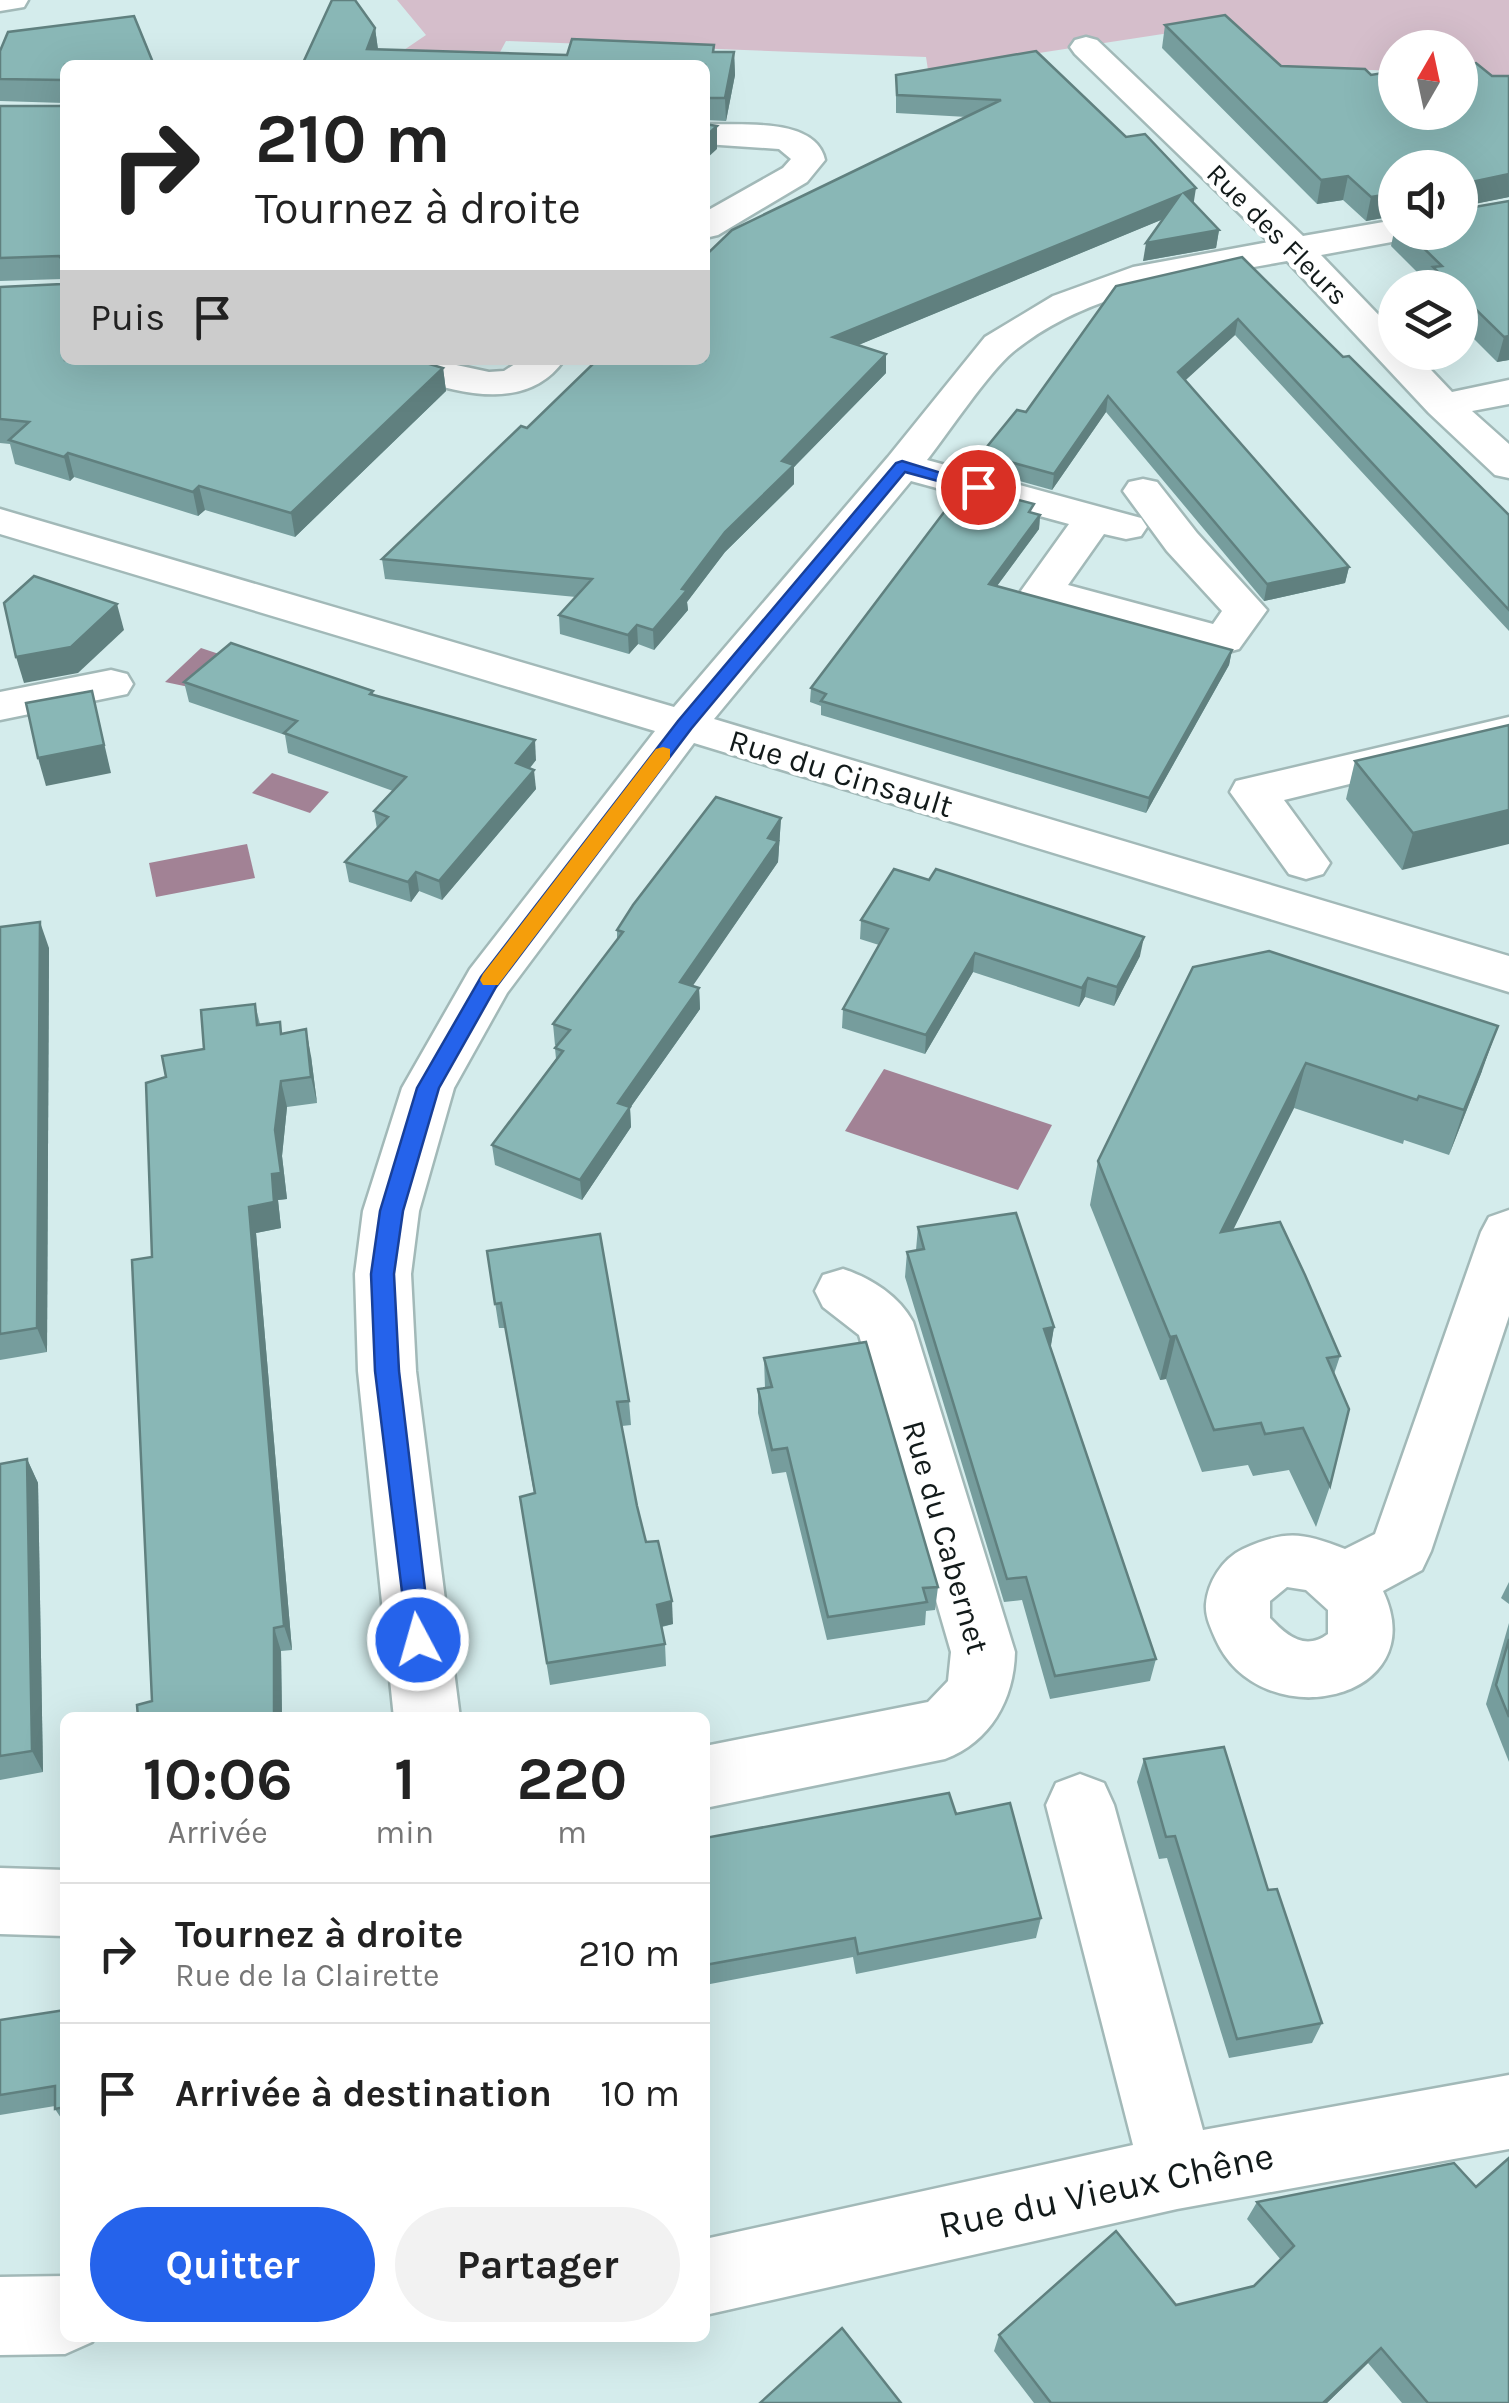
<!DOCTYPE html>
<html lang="fr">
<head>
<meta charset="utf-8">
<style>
  body { margin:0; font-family:Karla,sans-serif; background:#f2f2f2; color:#222; height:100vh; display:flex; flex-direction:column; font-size:38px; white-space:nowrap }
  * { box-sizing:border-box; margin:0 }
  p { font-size:32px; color:#767676 }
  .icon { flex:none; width:55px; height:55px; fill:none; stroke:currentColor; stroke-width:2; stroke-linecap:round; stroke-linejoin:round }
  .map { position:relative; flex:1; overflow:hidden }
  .details { position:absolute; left:60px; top:1712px; width:650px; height:630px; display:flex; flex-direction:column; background:#fff; border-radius:15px; box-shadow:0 10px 40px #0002 }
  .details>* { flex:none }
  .banner { position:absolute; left:60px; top:60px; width:650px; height:305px; border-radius:15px; box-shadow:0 10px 40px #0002; background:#fff; color:#222; overflow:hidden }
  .needle { width:65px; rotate:9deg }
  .fabs { position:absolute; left:1378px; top:30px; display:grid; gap:20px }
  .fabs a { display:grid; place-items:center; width:100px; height:100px; border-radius:50%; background:#fff; box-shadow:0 10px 40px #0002; font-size:50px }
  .pin { position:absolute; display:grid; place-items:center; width:85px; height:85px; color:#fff; margin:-42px; border:5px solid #fff; border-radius:50%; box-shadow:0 2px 10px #0007 }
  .me { position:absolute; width:110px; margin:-55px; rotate:354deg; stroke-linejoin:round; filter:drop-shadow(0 0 8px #0008) }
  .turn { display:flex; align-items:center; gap:35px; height:210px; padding:0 30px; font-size:45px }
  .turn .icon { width:130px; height:130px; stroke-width:2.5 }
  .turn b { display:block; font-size:70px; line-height:85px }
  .then { display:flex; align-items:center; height:95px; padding:0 30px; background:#0003; gap:20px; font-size:38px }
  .eta { display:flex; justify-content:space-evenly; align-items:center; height:170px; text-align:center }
  .eta b { font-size:60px; font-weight:700; line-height:70px }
  .button { display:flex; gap:20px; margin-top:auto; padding:20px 30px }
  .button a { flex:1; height:115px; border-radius:60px; background:#2563eb; color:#fff; font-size:40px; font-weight:700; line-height:115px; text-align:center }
  .button a+a { background:#f2f2f2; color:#222 }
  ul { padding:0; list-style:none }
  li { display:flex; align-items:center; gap:30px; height:140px; padding:0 30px; border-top:2px solid #e0e0e0 }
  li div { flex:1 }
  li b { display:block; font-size:38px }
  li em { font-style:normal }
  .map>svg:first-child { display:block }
  .green { fill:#d5becb }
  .water { fill:#a28295 }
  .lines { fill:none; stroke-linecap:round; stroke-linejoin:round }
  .minor-casing { stroke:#a2b9b8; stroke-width:5 }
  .minor { fill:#fff; fill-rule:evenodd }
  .wall { fill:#769d9d }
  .shaded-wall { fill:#60807f }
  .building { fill:#89b7b6; stroke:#60807f; stroke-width:2.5 }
  .route { fill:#2563eb; stroke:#184099; stroke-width:2.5 }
  .slow { fill:#f59e0b }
  .labels { text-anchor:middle; stroke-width:9; stroke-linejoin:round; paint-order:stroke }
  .far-street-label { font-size:28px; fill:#121a1a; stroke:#fff }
  .street-label { font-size:32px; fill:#121a1a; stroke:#fff }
  .near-street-label { font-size:38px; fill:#121a1a; stroke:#fff }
</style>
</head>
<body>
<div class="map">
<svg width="1509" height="2403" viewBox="0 0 1509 2403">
  <rect width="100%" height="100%" fill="#d4ecec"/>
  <path class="green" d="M397,0H1509V76L1460,74V48H1395V71L1274,66L1228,24L928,70L926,57L506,41L499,54L404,50L426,35Z"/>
  <g class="water">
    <path d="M201,648L219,654L189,687L165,682Z"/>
    <path d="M272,773L329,792L310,813L252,793Z"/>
    <path d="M247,844L255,878L156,897L149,863Z"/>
    <path d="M884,1069L1052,1125L1018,1190L845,1131Z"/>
  </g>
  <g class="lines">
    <g class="minor-casing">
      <g id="minor">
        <path d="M0,0H28L24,7L0,11Z"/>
        <path d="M1086,37L1097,40L1303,236L1395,220V232H1412L1408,239L1321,255L1395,332V352H1414L1452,392L1509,380V404L1472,411L1509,444V478L1495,475L1429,413L1287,261C1193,278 1090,289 1013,352C988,373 949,432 927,460L1141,518L1147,527L1141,536L1126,539L1104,534L1068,585L1213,624L1222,611L1167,551L1123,491L1129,482L1143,479L1157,482L1197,533L1267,610L1239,649L1224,653L1027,600L1021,591L1069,524L911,481L714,719L1509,956V992L694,743L507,993L454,1088L419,1211L411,1274L416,1371L460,1718H394L358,1371L355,1274L363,1211L402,1088L470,969L655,731L0,534V509L674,707L888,457L985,337L1053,296L1133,267L1269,242L1075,54L1070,47L1075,40Z"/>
        <path d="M705,124C739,126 816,116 825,160L807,182L718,235L705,238V212L783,168L791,159L779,149L705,144Z"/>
        <path d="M374,360H433L489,372L504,371L521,360H564C529,410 465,395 416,379C402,375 383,373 374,360Z"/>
        <path d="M111,670L127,674L133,684L127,694L0,720V692Z"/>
        <path d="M1509,717V745L1284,800L1330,863L1323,874L1306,879L1289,874L1230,792L1236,781Z"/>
        <path d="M1509,1210V1316L1431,1551L1422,1570L1383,1591C1435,1701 1261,1739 1216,1640C1211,1628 1205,1617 1206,1604C1208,1582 1222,1559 1243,1549C1285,1530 1302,1532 1345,1549L1375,1534L1481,1232L1489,1217ZM1287,1587L1306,1590L1328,1610V1634C1305,1651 1287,1636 1270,1618V1601Z"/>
        <path d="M843,1269C871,1278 899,1296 913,1322L1015,1652C1014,1700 990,1742 945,1759L705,1808V1746L928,1702L948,1681L951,1652L859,1335L823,1307L815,1291L823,1275Z"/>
        <path d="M1080,1774L1104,1783L1114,1805L1203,2130L1509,2075V2149L1177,2209L705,2315V2239L1133,2145L1046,1805L1056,1783Z"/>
        <path d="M0,1868L65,1870V1936L0,1934Z"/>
        <path d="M65,2276V2338H94L92,2342L65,2354L0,2355V2277Z"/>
      </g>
    </g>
    <use href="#minor" class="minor"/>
  </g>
  <g class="wall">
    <path d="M134,16L65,360L443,368L446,391L295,537L205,510L198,516L74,477L70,481L15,464L10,444L0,443V287L62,284V279L0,281V106H60L64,103L0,101V51Z"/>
    <path d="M1165,25L1281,66L1395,112L1492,76H1509V197L1463,206V209L1509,201V360L1497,362L1460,325V288H1428L1429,284L1391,246L1395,227V232H1460L1395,168V218L1394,216L1366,221L1343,200L1317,204L1162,48Z"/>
    <path d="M375,28L378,49L567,55L734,52L735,75L726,121L705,120V65H302Z"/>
    <path d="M1036,51L1219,230L1216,248L1143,261L1163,219L858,345L886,354V373L794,467V484L725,552L687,602L688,610L654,650L638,644L629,654L560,634L559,615L576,597L385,579L382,559L527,428L967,117L896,113V75Z"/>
    <path d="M1242,257L1343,357L1509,515V631L1235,335L1185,380L1349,567L1345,583L1264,601L1106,412L1052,490L980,470L981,454L1026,412Z"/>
    <path d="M451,360H479L474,365Z"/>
    <path d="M950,494L1040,515L1039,529L997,586L1232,650L1229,665L1146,813L821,715V706L810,702L811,688L950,504Z"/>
    <path d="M184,682L373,691V695L536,760L530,768L536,789L442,900L419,891L411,902L349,882L345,862L377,829L374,811L393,791L288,753L285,735L189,702Z"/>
    <path d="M1509,725L1402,870L1346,799L1355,761Z"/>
    <path d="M781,818L778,862L692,986L699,988L700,1009L630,1108L631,1127L582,1200L495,1165L492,1145L556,1059L555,1048L557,1046L555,1045L553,1024L617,940V930Z"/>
    <path d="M861,920L1140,956L1114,1006L1085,997L1079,1007L973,972L925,1054L842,1028L843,1009L879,945L860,939Z"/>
    <path d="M0,927L49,948L47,1352L0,1360Z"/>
    <path d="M1193,967L1482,1071L1449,1155L1404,1140L1403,1144L1294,1108L1233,1230L1340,1356L1334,1374L1330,1486L1316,1527L1289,1470L1253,1476L1248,1465L1202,1472L1166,1379L1160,1380L1090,1205L1098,1161Z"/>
    <path d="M255,1004L260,1024L283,1034L311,1056L317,1103L287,1107L282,1156L287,1199L278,1200L281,1228L256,1233L292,1650L281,1651L282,1718H138L152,1701V1257L166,1077L204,1049Z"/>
    <path d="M918,1227L1054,1327L1050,1349L1156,1659L1150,1681L1050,1699L1022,1600L1004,1602L905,1277L907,1252L916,1250Z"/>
    <path d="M487,1251L629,1401L631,1425L622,1426L637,1506L646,1542L673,1624L662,1627L665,1644L666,1666L550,1685L520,1497L534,1493L505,1328H499Z"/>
    <path d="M764,1358L938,1587L935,1610L926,1611L925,1625L827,1640L786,1472L772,1474L758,1413V1389L765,1388Z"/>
    <path d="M27,1459L38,1483L43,1772L0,1780V1464Z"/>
    <path d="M1509,1582V1604L1501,1598Z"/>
    <path d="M1509,1623V1762L1486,1704Z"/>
    <path d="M1144,1759L1268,1890L1322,2023L1312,2043L1229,2058L1167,1858L1159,1859L1137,1782Z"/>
    <path d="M956,1814L1041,1918L1036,1938L856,1974L853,1957L705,1985V1838Z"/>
    <path d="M65,2010V2124L55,2109V2106L0,2115V2021Z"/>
    <path d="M1257,2202L1509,2403H1402L1368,2363L1327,2403H1034L994,2351L999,2335L1176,2305L1254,2286L1281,2260L1247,2219Z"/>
  </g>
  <g class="shaded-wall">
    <path d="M375,28L378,50L367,49Z"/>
    <path d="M734,52L735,75L726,121L725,98Z"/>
    <path d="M717,126V149L705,160V137Z"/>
    <path d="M1509,174V197L1460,207L1462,184Z"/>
    <path d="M1348,176L1343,200L1317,204L1321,180Z"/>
    <path d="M1196,188L1193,207L1184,193Z"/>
    <path d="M1395,193L1394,216L1366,221L1371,197Z"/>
    <path d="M1180,195L1178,213L832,356L833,337Z"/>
    <path d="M1219,230L1216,248L1143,261L1146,243Z"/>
    <path d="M1238,319L1235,335L1176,389L1178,372Z"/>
    <path d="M1509,336V360L1497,362L1504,337Z"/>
    <path d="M886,354V373L794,467V484L725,552L687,602L688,610L654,650L653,630L682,589L725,532L782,461Z"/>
    <path d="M443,368L446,391L295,537L291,513Z"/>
    <path d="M1108,396L1106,412L1052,490L1054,474Z"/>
    <path d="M68,453L74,477L70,481L64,457Z"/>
    <path d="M199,486L205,510L198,516L193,492Z"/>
    <path d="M1040,515L1039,529L988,598L989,584Z"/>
    <path d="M1349,567L1345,583L1264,601L1267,584Z"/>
    <path d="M117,604L124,630L78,673L24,683L16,657Z"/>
    <path d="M637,625L638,644L629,654L628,635Z"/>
    <path d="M1232,650L1229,665L1146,813L1149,798Z"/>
    <path d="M92,691L111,773L46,786L38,758Z"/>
    <path d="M535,740L536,760L518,782L516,763Z"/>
    <path d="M534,770L536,789L442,900L439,881Z"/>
    <path d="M1509,810V844L1402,870L1413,833Z"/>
    <path d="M781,818L778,862L681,1003L680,982Z"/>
    <path d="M416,872L419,891L411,902L408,882Z"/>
    <path d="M40,922L49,948L47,1352L37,1328Z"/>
    <path d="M1144,937L1140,956L1114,1006L1117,987Z"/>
    <path d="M975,953L973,972L925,1054L926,1035Z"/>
    <path d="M1088,978L1085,997L1079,1007L1082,988Z"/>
    <path d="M699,988L700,1009L630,1108L631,1127L582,1200L580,1180L618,1103Z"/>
    <path d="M1498,1026L1482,1071L1449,1155L1464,1110Z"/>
    <path d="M306,1029L311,1056L317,1103L311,1077Z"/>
    <path d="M1306,1063L1294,1108L1210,1276L1221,1232Z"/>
    <path d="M281,1081L287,1107L282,1156L287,1199L278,1200L281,1228L256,1233L292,1650L284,1626L249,1207L275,1130Z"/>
    <path d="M1054,1327L1050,1352L1044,1329Z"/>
    <path d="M1176,1336L1166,1379L1160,1380L1170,1337Z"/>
    <path d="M27,1459L38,1483L43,1772L32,1751Z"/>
    <path d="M672,1601L673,1624L659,1627L657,1605Z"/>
    <path d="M274,1628L281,1651L282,1718H275L274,1716Z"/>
    <path d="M1381,2348L1368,2363L1327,2403H1323Z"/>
  </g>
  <g class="building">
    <path d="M332,0H355L375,28L367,49L567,55L572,39L714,45L713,52H734L725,98H705V65H302Z"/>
    <path d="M1225,15L1281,66L1365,69L1371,75L1395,71V112H1460V66L1476,63L1492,76H1509V174L1462,184L1463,209L1509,201V336L1504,337L1460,294V288H1454L1433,267L1442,266L1407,232H1460V168H1395V193L1371,197L1348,176L1321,180L1165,25Z"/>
    <path d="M134,16L154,65H65V360H416L443,368L291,513L199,486L193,492L68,453L64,457L9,440L29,422L0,419V287L62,284L63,260L59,256L0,258V106H60L64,103L63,80L0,79V51L8,32Z"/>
    <path d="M1036,51L1126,137L1145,134L1196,188L1184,193L1219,230L1146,243L1180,195L833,337L886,354L782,461L794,465L725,532L682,589L687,590L653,630L637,625L628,635L559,615L592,579L382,559L521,426L527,428L597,360H705V256L732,230L1001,100L897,95L896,75Z"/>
    <path d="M705,124L717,126L705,137Z"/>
    <path d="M1242,257L1343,357L1349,356L1509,515V610L1238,319L1178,372L1349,567L1267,584L1108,396L1054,474L981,454L1017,410L1026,412L1116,286Z"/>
    <path d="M959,484L1034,504L1029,512L1040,515L989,584L1232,650L1149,798L821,701L826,694L811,688L957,495L950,494Z"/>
    <path d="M34,576L117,604L71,647L16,657L4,603Z"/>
    <path d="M231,643L373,691L370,694L535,740L516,763L534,770L439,881L416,872L408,882L345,862L388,817L374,811L406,777L284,733L297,721L184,682Z"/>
    <path d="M92,691L104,745L38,758L26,703Z"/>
    <path d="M1509,725V810L1413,833L1355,761Z"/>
    <path d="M716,797L781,818L768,838L778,841L680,982L699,988L618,1103L630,1107L580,1180L492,1145L563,1051L555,1048L570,1030L553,1024L623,932L617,930L633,905Z"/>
    <path d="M894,869L929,880L936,869L1144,937L1117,987L1088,978L1082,988L975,953L926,1035L843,1009L888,929L861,920Z"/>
    <path d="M40,922L37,1328L0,1334V927Z"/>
    <path d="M1269,951L1498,1026L1464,1110L1419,1096L1417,1100L1306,1063L1221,1232L1280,1222L1305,1275L1340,1356L1327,1358L1349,1409L1330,1486L1303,1428L1265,1434L1261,1423L1214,1430L1176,1336L1170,1337L1098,1161L1193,967Z"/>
    <path d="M255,1004L257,1025L280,1022L281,1034L306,1029L311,1077L281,1081L275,1130L281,1173L272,1174L274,1202L249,1207L284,1626L274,1628V1716L265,1718H138L137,1705L152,1701L132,1260L152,1257L146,1083L166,1077L162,1056L204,1049L201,1010Z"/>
    <path d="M1016,1213L1054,1327L1044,1329L1156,1659L1055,1676L1026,1577L1007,1579L907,1252L924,1249L918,1227Z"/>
    <path d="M600,1234L629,1401L617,1402L637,1506L646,1542L658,1541L672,1601L657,1605L665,1644L547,1663L520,1497L535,1493L501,1303L495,1304L487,1251Z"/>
    <path d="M866,1342L938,1587L923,1588L927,1602L828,1617L787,1448L772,1450L758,1389L772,1387L764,1358Z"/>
    <path d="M27,1459L32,1751L0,1756V1464Z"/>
    <path d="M1509,1639V1717L1496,1685Z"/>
    <path d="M1224,1747L1268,1890L1277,1889L1322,2023L1237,2039L1175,1836L1166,1837L1144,1759Z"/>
    <path d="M949,1793L956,1814L1010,1803L1041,1918L858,1954L855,1938L705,1965V1838Z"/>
    <path d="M65,2010V2107L55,2109V2086L0,2095V2020Z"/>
    <path d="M1509,2158V2403H1428L1381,2348L1323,2403H1051L999,2335L1116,2231L1176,2305L1254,2286L1294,2246L1257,2202L1454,2163L1476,2187Z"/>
    <path d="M842,2328L901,2403H760Z"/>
  </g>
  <path class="route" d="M902,461L987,487L978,492L905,472L691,729L496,987L439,1088L403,1211L394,1274L399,1371L431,1640L427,1649L418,1652L409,1649L375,1371L371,1274L380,1211L417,1088L481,977L678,721L896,463Z"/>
  <path class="slow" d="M663,747L670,749V758L498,985H483L480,980L483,974L656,749Z"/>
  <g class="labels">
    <g class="far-street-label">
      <text transform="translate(1278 234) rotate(45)" y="10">Rue des Fleurs</text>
    </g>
    <g class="street-label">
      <text transform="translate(841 773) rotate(17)" y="11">Rue du Cinsault</text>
      <text transform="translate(946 1537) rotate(74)" y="11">Rue du Cabernet</text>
    </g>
    <g class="near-street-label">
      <text transform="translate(1106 2190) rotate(-12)" y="13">Rue du Vieux Chêne</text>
    </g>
  </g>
</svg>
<div class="fabs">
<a><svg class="needle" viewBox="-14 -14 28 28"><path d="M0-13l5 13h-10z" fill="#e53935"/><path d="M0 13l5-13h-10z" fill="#767676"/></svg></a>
<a><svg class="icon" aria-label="sound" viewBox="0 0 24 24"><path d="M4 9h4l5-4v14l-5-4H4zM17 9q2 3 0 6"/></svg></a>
<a><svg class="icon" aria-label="layers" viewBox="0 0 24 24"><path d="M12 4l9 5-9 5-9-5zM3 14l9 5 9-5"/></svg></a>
</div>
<div class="pin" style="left:978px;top:487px;background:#d93025"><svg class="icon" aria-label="arrive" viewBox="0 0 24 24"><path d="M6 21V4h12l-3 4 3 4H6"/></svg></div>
<svg class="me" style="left:418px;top:1640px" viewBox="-20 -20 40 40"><circle r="17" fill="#2563eb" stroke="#fff" stroke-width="3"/><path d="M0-11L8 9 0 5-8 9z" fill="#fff"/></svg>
<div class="banner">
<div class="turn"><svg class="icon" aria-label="right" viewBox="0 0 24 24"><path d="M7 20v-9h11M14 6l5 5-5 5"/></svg><div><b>210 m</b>Tournez à droite</div></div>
<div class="then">Puis<svg class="icon" aria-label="arrive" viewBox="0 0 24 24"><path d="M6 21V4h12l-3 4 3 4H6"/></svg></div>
</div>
<section class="details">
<div class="eta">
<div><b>10:06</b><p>Arrivée</p></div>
<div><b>1</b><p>min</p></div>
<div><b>220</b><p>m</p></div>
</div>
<ul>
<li><svg class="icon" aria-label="right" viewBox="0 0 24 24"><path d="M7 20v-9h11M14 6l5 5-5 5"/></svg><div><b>Tournez à droite</b><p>Rue de la Clairette</p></div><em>210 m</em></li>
<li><svg class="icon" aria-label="arrive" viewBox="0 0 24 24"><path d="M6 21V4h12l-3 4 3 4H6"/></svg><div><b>Arrivée à destination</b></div><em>10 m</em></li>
</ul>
<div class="button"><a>Quitter</a><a>Partager</a></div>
</section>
</div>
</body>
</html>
